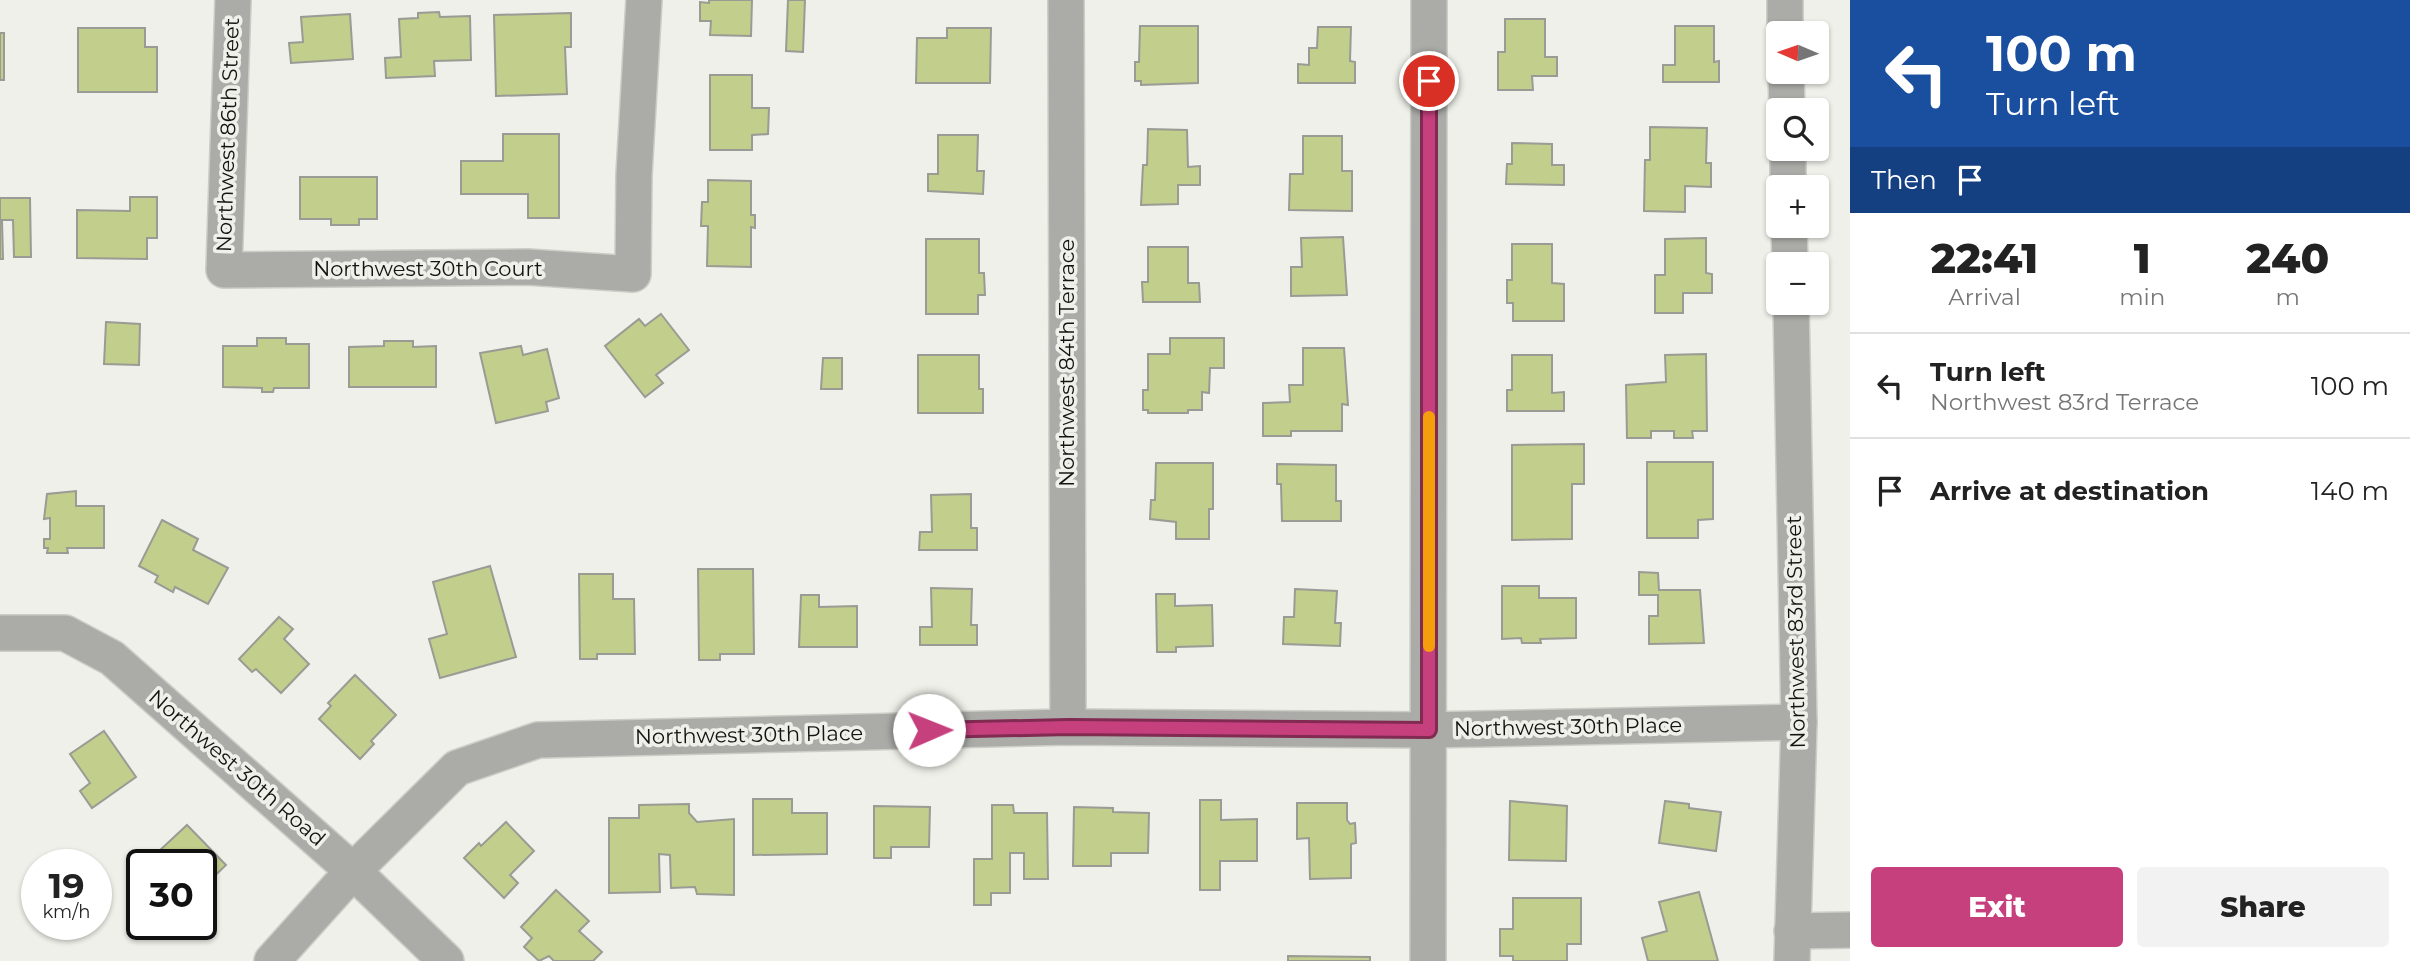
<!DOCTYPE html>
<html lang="en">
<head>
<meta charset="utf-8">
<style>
  body { margin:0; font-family:Montserrat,sans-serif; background:#f2f2f2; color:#222; height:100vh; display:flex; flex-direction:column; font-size:26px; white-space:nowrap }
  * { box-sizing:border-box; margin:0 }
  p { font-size:23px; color:#767676 }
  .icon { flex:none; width:38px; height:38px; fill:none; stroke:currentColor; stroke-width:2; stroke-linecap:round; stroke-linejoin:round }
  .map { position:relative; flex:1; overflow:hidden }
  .sheet { display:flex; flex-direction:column; background:#fff; width:560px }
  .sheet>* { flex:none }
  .guide { background:#1a4fa0; color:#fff; overflow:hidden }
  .needle { width:46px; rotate:272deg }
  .fabs { position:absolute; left:1766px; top:21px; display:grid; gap:14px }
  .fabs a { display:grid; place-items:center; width:63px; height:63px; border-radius:7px; background:#fff; box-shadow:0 2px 5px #0004; font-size:35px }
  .speed { position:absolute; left:21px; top:849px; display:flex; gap:14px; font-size:35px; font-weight:700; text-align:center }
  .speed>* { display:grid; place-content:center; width:91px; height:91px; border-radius:50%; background:#fff; box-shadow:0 2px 5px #0004; line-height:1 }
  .speed small { font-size:18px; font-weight:400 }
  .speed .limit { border:4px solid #111; border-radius:10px; background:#fff; color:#111 }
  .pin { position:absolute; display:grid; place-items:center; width:60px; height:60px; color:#fff; margin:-30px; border:4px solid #fff; border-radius:50%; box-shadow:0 2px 7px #0007 }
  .me { position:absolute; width:77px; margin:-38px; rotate:89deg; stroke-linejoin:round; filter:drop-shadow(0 0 5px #0008) }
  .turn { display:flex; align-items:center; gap:24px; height:147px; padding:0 21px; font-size:32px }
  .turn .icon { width:91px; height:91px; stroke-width:2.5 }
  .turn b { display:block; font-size:49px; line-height:60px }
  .then { display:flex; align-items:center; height:66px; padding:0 21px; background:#0003; gap:14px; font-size:26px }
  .eta { display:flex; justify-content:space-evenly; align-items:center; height:119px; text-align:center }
  .eta b { font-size:42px; font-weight:800; line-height:49px }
  .cta { display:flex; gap:14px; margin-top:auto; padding:14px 21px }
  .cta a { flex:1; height:80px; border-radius:7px; background:#c7407e; color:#fff; font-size:28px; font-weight:800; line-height:80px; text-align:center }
  .cta a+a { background:#f2f2f2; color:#222 }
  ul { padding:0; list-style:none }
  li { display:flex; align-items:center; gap:21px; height:105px; padding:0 21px; border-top:2px solid #e0e0e0 }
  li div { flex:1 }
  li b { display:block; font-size:26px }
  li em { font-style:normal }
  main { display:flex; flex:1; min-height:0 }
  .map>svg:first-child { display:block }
  .building { fill:#c2ce8b; stroke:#999b94; stroke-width:2 }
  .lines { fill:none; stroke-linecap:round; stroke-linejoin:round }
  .minor-casing { stroke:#cccdc6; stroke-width:38 }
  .minor { stroke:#ababa8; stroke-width:35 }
  .route-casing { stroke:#812a52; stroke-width:18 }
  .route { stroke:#c7407e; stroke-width:12 }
  .slow { stroke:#f59e0b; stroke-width:12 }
  .labels { text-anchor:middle; stroke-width:7; stroke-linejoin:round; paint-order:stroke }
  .street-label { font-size:21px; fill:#131311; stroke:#eff0e9 }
</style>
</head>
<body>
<main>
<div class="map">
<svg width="1850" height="961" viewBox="0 0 1850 961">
  <rect width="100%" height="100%" fill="#eff0e9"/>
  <g class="building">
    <path d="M709,0H752L751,36L710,35L711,21H700V2L709,3Z"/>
    <path d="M788,0H805L803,52L786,51Z"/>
    <path d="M439,12L440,17L470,16L471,60L434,61L435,76L386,78L385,58L401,57L399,19L418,18V13Z"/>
    <path d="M571,13V47H565L567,94L496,96L494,15Z"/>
    <path d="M350,14L353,59L291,63L289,43L303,42L301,17Z"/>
    <path d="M1505,19H1545V57H1557V76H1532L1533,90H1498V52H1505Z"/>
    <path d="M1140,26H1198V83L1141,85V81H1135V62H1139Z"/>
    <path d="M1675,26H1714V62L1719,61V82H1663V65H1675Z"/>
    <path d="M1318,27H1351L1350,61L1355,62V83H1298V64L1309,65V48H1317Z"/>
    <path d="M78,28H145V47H157V92H78Z"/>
    <path d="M947,28H991L990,83H916L917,38H947Z"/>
    <rect x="0" y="33" width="4" height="47"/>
    <path d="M710,75H752V108H769L768,134L752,135V150H710Z"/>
    <path d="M1650,127L1707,128L1706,163H1711V187L1685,186V212L1644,211L1645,160H1650Z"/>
    <path d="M1148,129L1187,130L1188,167L1200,166V185H1178V204L1141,205L1143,165H1147Z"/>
    <path d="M503,134H559V218H528V194H461V161H503Z"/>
    <path d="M938,135H978L977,171H984L983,194L928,191V174H938Z"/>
    <path d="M1303,136H1342V171H1352V211L1289,210L1290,174H1303Z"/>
    <path d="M1512,143L1552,144V165H1564V185L1506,184L1507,164H1512Z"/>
    <path d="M300,177H377V219H359V225H331V219H300Z"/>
    <path d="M708,180L751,181V215H755V228L751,227V267L707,266L708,226H701L702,202H708Z"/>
    <path d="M130,197H157V238H147V259L77,258V210L130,211Z"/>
    <path d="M0,198H30L31,257H14L13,220H2L3,259H0Z"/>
    <path d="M1343,237L1347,295L1291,296V267H1302L1301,238Z"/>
    <path d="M1706,238V273L1712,274V293H1683V313H1655V275H1665V239Z"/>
    <path d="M926,239H979V273H984L985,295H978V314H926Z"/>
    <path d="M1512,244H1552V283L1564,284V321H1513V303H1507V280H1512Z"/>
    <path d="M1148,247H1188V283H1199L1200,302H1143L1142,282H1148Z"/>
    <path d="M661,314L689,350L656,375L663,383L645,397L605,346L639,319L645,326Z"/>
    <path d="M106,322L140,324L139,365L104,364Z"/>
    <path d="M257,338H286V344H309V388H274L273,392H262V388L223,387V346H257Z"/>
    <path d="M1170,338H1224V368H1210L1209,393L1202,392V410H1188V413H1148V410H1143V390H1148V354H1170Z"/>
    <path d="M384,341H413V347L436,346V387H349V347L384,346Z"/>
    <path d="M521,346L523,355L547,349L559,398L546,402L548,411L496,423L480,353Z"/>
    <path d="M1303,348H1344L1348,405L1342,404V431H1291V436H1263V403L1290,402L1289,385H1303Z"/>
    <path d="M1706,354L1707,431H1692L1693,438H1674V431H1651V438H1627L1626,385L1666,382L1665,355Z"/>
    <path d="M918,355H979V389H983V413H918Z"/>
    <path d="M1512,355H1552V393L1564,392V411H1507V390H1512Z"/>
    <path d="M823,358H842V389H821Z"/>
    <path d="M1584,444V484H1572V539L1512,540V445Z"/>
    <path d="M1647,462H1713V519L1698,520V538H1647Z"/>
    <path d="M1156,463H1213V509H1209V539H1176V522L1150,519L1151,500H1155Z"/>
    <path d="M1277,464L1336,465V501H1341V521H1282L1281,484H1277Z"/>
    <path d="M76,491V506H104V548H67L68,553H47L48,548H44V539H50V518L44,519L47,494Z"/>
    <path d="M971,494V528H977V550H919L920,532H932L931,495Z"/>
    <path d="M162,520L198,539L193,550L228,568L208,604L175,587L173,592L155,582L158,576L139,566Z"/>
    <path d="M490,566L516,657L440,678L429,639L447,634L433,582Z"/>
    <path d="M698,569H753L754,654H720V660H699Z"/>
    <path d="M1639,572L1658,573L1659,590H1700L1704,643L1649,644V616H1658V595H1639Z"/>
    <path d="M579,574H613V599H634L635,654H597V659H580Z"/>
    <path d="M1502,586H1539V598H1576V638L1540,639L1541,643H1522L1521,638L1502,639Z"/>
    <path d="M931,588L972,589L971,625H977V645H920V627H932Z"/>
    <path d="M1295,589L1337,591L1335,623H1341L1340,646L1283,644L1284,617H1294Z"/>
    <path d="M1156,594H1175V606L1212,605L1213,646L1176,647V652H1157Z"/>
    <path d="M801,595H819V607L857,606V647H799Z"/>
    <path d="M279,617L293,629L284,639L309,664L281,693L256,669L252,672L239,659Z"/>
    <path d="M355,675L396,715L371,741L374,744L360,759L319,719L331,706L328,703Z"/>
    <path d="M104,731L136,777L92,808L80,791L90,783L70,754Z"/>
    <path d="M753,799H792V813H827V854L753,855Z"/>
    <path d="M1200,800H1221V820L1257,819V861H1220V890H1200Z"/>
    <path d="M1510,801L1567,806L1566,861L1509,860Z"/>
    <path d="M1665,801L1689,804V808L1721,812L1716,851L1659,843Z"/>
    <path d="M1297,803H1347V820L1350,824L1355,823L1356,843L1351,844V878L1310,879L1309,838L1297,839Z"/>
    <path d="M689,804V813L697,822L734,819V895L697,894L695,887L671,888L670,855L659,854L660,892L609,893V818H639V805Z"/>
    <path d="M992,805H1013L1014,813H1047L1048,879H1024V853H1010V893H991V905H974V859H992Z"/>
    <path d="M874,806L930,807L929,847H891V858H874Z"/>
    <path d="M1074,807L1113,808V812L1149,813L1148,853H1111V866H1073Z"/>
    <path d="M506,822L534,851L510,875L518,883L504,898L464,858L479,843L481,846Z"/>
    <path d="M187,825L226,865L201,889V864H150L160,854L158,852Z"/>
    <path d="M556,890L589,921L579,931L602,952L593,961H554L549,956L539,961L524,947L532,938L521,927Z"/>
    <path d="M1699,892L1718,961H1648L1642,938L1667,931L1659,902Z"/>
    <path d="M1513,898H1581V944H1567V961H1513V956H1500V929H1513Z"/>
    <path d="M1288,956L1370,957V961H1288Z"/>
  </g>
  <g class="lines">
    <g class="minor-casing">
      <g id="minor">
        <path d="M233,0L224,270L527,267L633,274L634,175L644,0"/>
        <path d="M1066,0L1068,727"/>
        <path d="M1785,0V33"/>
        <path d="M1786,72L1787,110"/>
        <path d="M1788,149V187"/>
        <path d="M1789,226L1790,264"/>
        <path d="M1791,303L1799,722L1792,961"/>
        <path d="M0,633H65L112,658L353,871L446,961"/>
        <path d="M1792,931L1850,930"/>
        <path d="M272,961L353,871L457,768L538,740L1068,727L1429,730L1799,722"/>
        <path d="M1428,961L1429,0"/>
      </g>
    </g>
    <use href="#minor" class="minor"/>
  </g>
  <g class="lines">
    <g class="route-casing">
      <path id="route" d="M929,730L1069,727L1429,730V81"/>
    </g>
    <use href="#route" class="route"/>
    <path class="slow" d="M1429,417V646"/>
  </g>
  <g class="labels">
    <g class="street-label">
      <text transform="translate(228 135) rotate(-88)" y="7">Northwest 86th Street</text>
      <text x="428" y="276">Northwest 30th Court</text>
      <text transform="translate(1067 363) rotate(-90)" y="7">Northwest 84th Terrace</text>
      <text transform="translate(1796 632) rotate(-91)" y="7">Northwest 83rd Street</text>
      <text transform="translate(1568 727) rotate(-1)" y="7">Northwest 30th Place</text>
      <text transform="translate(749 735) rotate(-1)" y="7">Northwest 30th Place</text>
      <text transform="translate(237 768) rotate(41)" y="7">Northwest 30th Road</text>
    </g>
  </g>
</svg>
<div class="fabs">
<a><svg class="needle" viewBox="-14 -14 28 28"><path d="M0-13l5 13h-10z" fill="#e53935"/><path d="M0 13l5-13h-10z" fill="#767676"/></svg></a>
<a><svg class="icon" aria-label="search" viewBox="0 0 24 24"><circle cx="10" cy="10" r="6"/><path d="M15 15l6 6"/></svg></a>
<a>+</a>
<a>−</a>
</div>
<div class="speed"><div>19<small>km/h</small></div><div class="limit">30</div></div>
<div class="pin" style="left:1429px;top:81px;background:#d93025"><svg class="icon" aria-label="arrive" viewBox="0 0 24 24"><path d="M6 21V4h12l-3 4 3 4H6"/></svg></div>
<svg class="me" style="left:929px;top:730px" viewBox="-20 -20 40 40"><circle r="19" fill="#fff"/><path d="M0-13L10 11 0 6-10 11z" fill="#c7407e"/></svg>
</div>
<section class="sheet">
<div class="guide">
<div class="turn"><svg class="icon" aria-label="left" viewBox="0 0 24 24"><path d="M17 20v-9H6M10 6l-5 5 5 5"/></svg><div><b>100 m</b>Turn left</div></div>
<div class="then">Then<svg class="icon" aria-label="arrive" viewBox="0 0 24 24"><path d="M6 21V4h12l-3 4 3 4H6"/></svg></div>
</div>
<div class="eta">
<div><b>22:41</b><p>Arrival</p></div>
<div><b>1</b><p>min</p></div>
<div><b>240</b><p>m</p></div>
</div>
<ul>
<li><svg class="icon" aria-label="left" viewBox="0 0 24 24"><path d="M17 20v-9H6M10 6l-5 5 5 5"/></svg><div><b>Turn left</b><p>Northwest 83rd Terrace</p></div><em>100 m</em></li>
<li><svg class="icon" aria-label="arrive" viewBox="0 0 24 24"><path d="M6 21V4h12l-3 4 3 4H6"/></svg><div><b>Arrive at destination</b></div><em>140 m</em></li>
</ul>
<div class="cta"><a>Exit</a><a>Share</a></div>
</section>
</main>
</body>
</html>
